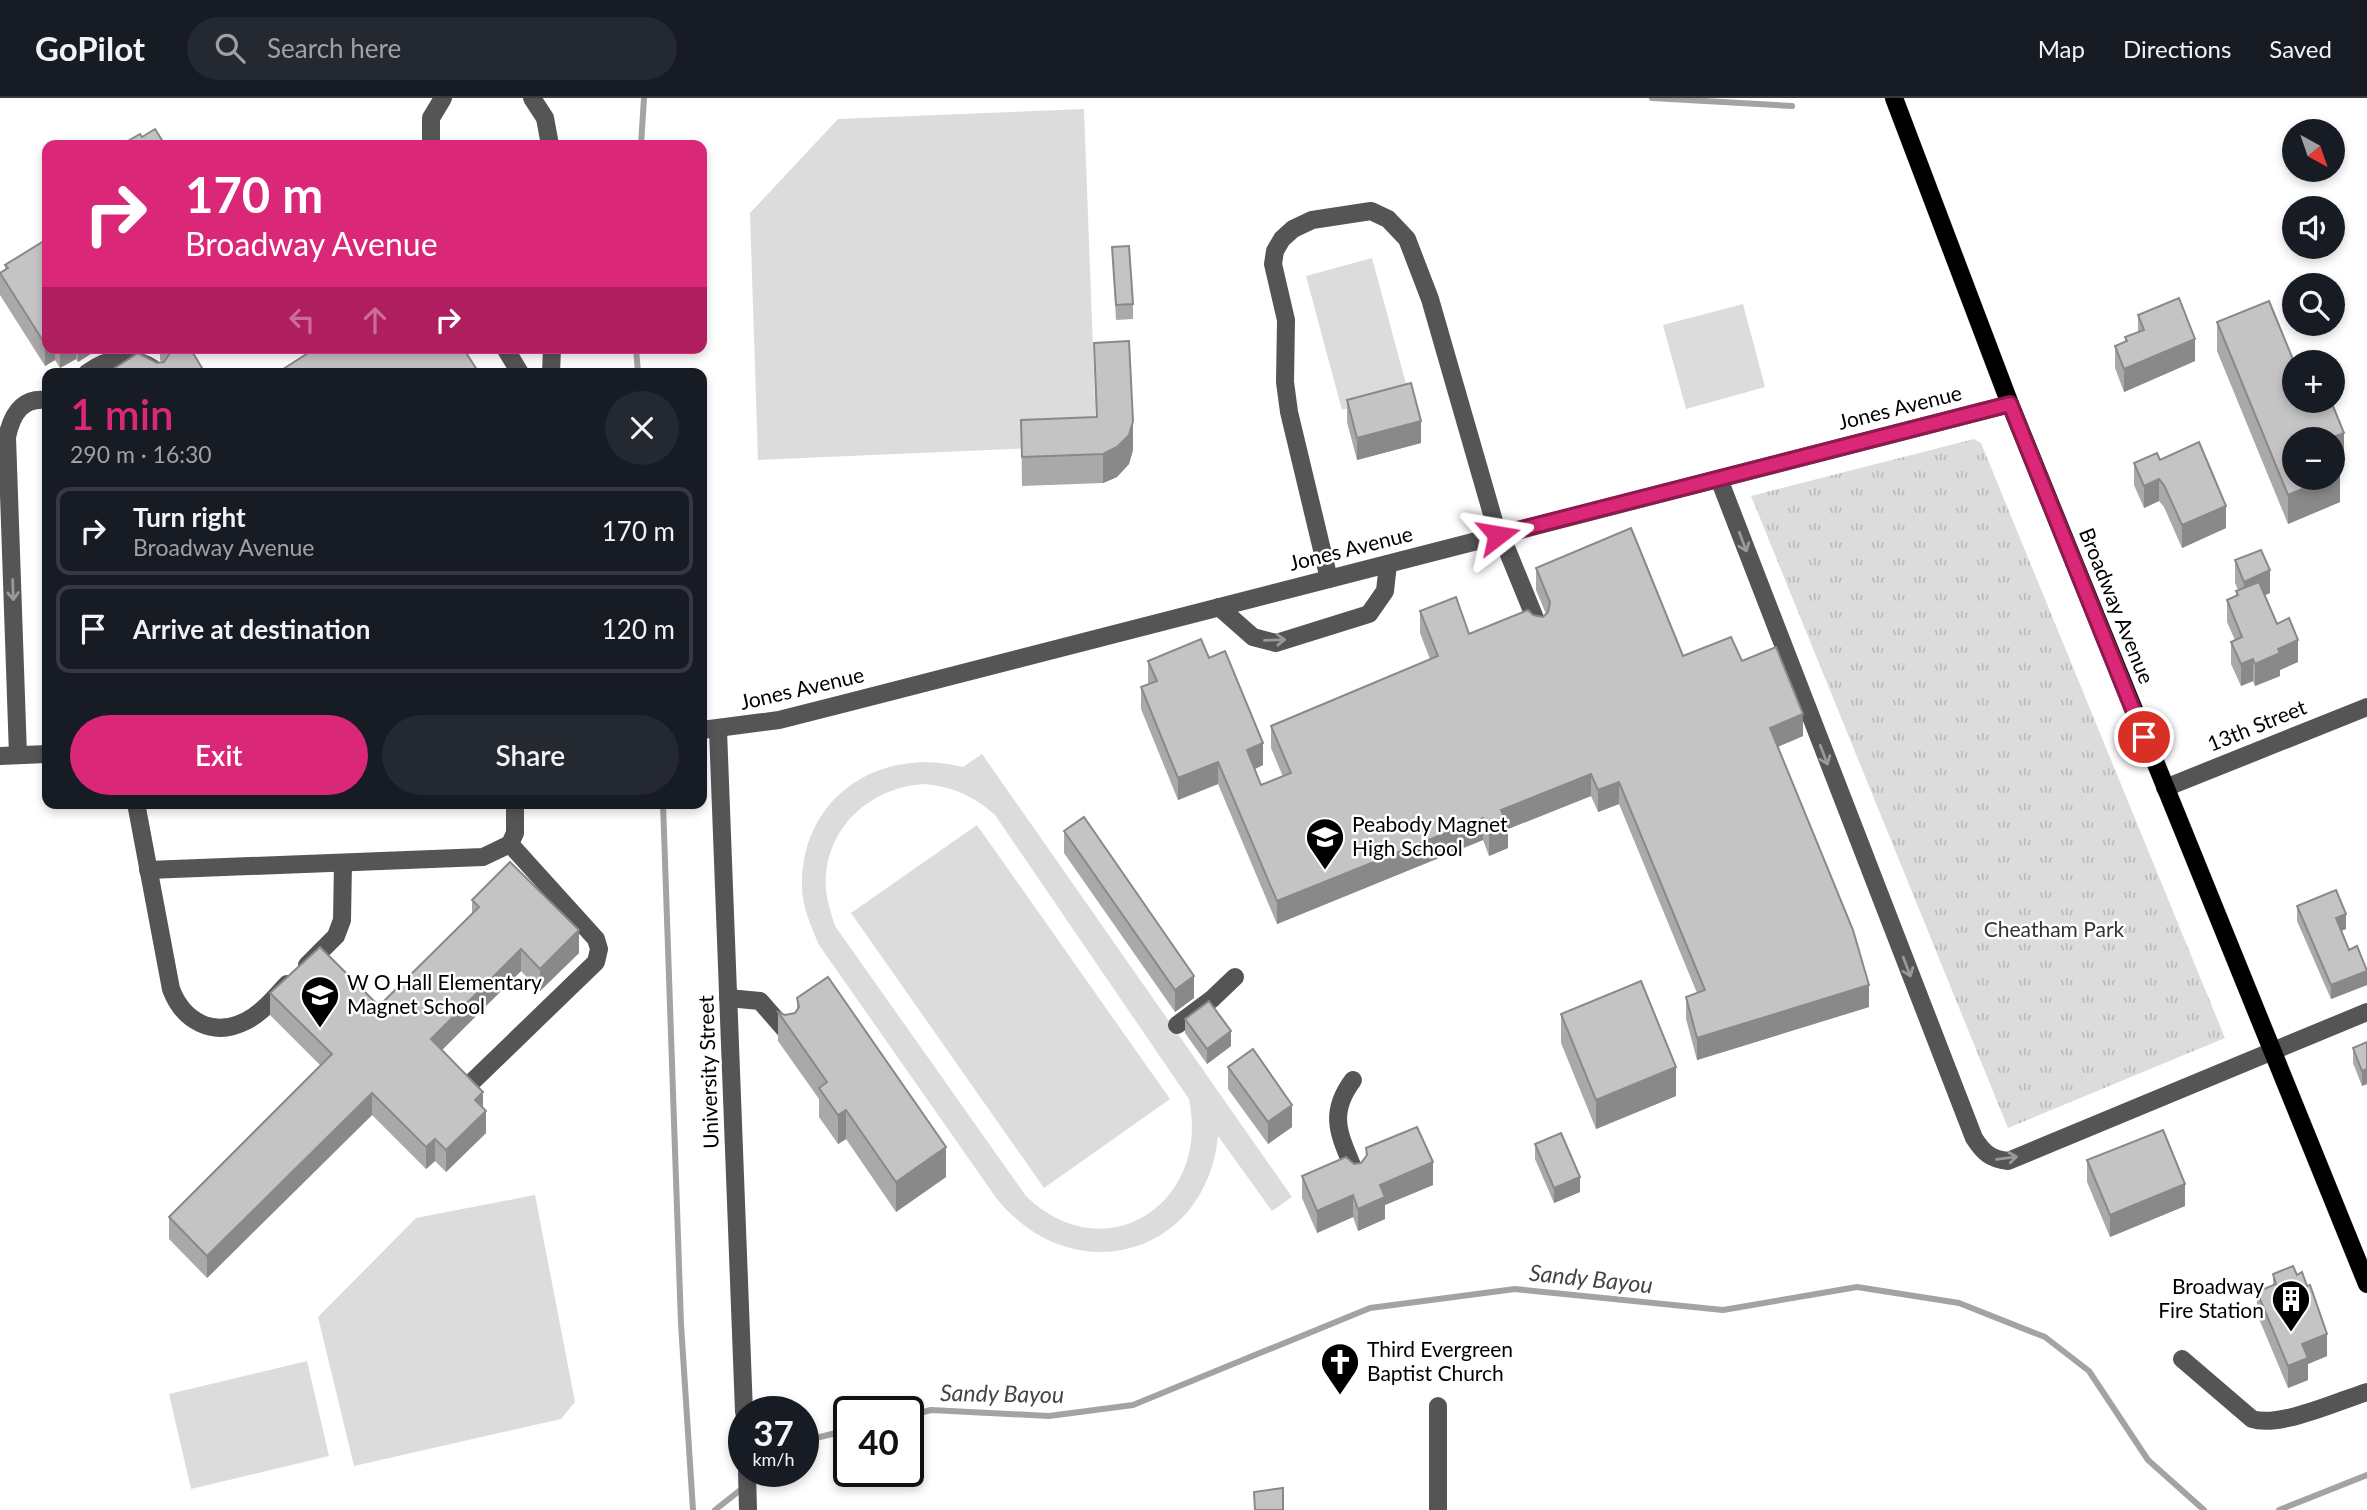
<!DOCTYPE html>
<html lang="en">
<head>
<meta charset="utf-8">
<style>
  body { margin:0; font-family:Lato,sans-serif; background:#242831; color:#f1f3f6; height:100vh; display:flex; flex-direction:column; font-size:26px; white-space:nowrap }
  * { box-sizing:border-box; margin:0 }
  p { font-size:23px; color:#9ea1a6 }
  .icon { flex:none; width:38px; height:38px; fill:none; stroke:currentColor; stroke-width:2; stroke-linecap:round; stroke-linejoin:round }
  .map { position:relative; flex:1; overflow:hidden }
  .drawer { position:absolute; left:42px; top:270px; width:665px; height:441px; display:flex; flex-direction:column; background:#171b24; border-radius:14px; box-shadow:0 4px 10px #0003 }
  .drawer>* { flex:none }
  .guide { position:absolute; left:42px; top:42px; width:665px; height:214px; border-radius:14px; box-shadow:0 4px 10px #0003; background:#db2777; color:#fff; overflow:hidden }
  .needle { width:46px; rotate:140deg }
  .controls { position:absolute; left:2282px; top:21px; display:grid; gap:14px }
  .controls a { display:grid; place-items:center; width:63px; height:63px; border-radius:50%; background:#171b24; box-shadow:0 4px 10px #0003; font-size:35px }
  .speed { position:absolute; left:728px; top:1298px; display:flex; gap:14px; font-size:35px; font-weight:700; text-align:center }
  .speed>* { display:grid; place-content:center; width:91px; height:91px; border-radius:50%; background:#171b24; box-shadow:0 4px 10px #0003; line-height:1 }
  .speed small { font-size:18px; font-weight:400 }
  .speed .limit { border:4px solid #111; border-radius:10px; background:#fff; color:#111 }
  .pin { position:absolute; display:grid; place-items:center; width:60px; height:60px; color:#fff; margin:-30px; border:4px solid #fff; border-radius:50%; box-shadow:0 2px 7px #0007 }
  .me { position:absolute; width:77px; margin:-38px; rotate:76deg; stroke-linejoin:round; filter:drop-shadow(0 0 5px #0008) }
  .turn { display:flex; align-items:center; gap:24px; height:147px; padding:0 28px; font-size:32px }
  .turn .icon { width:91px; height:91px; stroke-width:2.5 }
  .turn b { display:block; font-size:49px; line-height:60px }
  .lanes { display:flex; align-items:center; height:66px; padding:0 28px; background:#0003; justify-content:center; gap:35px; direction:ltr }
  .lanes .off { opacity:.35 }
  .round { display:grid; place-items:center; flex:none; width:74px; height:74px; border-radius:37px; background:#242831 }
  .headline { display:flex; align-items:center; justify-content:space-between; height:119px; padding:0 28px }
  h1 { font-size:42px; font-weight:600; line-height:52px; color:#db2777 }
  .button { display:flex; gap:14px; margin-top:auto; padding:14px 28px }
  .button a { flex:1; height:80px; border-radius:42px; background:#db2777; color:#fff; font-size:28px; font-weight:600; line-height:80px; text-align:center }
  .button a+a { background:#242831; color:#f1f3f6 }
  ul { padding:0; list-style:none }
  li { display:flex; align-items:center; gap:21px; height:88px; margin:0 14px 10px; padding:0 14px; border:4px solid #363941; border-radius:14px }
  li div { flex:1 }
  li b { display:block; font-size:26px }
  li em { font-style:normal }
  header { display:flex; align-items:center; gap:42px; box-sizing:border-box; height:98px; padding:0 35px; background:#171b24; border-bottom:2px solid #363941 }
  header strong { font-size:33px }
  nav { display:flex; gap:38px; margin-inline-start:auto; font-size:24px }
  .search { width:490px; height:63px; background:#242831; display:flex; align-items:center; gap:18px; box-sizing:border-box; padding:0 24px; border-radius:38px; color:#9ea1a6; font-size:26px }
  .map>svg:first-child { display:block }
  .park { fill:url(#park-tufts) }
  .pitch { fill:#dcdcdc; fill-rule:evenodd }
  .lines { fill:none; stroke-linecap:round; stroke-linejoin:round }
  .stream { stroke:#a3a3a3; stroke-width:6 }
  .major-casing { stroke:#dbdbdb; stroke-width:19 }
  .minor { stroke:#555; stroke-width:18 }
  .major { stroke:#000; stroke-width:18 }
  .wall { fill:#a9a9a9 }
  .shaded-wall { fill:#898989 }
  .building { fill:#c4c4c4; stroke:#898989; stroke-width:2 }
  .oneway { stroke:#999 }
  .route-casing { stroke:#8e194d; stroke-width:18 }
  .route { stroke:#db2777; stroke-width:12 }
  .labels { text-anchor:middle; stroke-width:5; stroke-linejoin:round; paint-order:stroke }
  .street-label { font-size:21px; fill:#000; stroke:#fff }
  .poi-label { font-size:21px; fill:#000; stroke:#fff; text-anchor:start }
  .park-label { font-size:21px; fill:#333; stroke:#fff }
  .water-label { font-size:23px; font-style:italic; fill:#444; stroke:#fff }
</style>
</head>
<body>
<header>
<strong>GoPilot</strong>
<div class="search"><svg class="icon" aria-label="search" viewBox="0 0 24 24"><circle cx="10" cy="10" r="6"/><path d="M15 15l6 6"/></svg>Search here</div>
<nav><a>Map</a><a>Directions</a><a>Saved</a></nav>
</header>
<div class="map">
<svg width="2367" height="1412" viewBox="0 0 2367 1412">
  <defs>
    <pattern id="park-tufts" width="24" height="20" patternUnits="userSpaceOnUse" patternTransform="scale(1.75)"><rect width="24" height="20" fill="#dcdcdc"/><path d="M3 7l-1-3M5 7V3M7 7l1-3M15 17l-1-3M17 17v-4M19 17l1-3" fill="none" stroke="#bbb"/></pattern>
  </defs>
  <rect width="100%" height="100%" fill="#fff"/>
  <path class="park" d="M1974,341L1981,345L2225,940L2008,1030L1751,398Z"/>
  <g class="pitch">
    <path d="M1084,11L1096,331L1078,348L758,362L750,115L838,21Z"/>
    <path d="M1372,160L1408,293L1342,312L1306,178Z"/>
    <path d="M1743,206L1765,289L1686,311L1663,227Z"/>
    <path d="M982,656L1292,1099L1272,1113L1218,1038C1206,1159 1073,1194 997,1101L819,847C811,828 801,807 802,785C803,697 881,648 963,669ZM925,686C953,689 974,698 995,717L1189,1001C1211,1107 1104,1174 1026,1098L835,828C832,817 827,804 826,792C822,733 868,689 925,686Z"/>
    <path d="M977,727L1170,1001L1044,1090L851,815Z"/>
    <path d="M535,1097L575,1304L561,1321L354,1368L318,1219L416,1120Z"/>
    <path d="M307,1263L329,1358L191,1391L169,1296Z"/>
  </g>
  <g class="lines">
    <g class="stream">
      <path d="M1652,0L1792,8"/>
      <path d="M641,47L644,0"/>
      <path d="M636,250L638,275"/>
      <path d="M663,705L681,1226L693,1412"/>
      <path d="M908,1318L931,1312L1049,1318L1133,1307L1370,1210L1515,1191L1723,1212L1857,1189L1959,1205L2045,1239L2089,1273L2148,1362L2204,1412"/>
      <path d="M803,1343L849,1332"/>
      <path d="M715,1412L763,1374"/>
      <path d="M2279,1412L2367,1377"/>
    </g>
    <g class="major-casing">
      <path id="major" d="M1894,0L2010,306L2367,1186"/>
    </g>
    <g class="minor">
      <path d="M532,0L545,20L550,47"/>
      <path d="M431,47V20L443,0"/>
      <path d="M505,250L520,275"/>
      <path d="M87,275C110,258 136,256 159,275"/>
      <path d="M551,275L552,250"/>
      <path d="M1719,381L1974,1040C1983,1054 1990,1061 2008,1063L2367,914"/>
      <path d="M1501,437L1539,530"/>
      <path d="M1329,481L1289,314L1285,284L1286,222L1273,166L1275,153L1282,141L1293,131L1312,122L1371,113L1388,121L1407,141L1430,201L1498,437"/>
      <path d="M1219,509L1253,539L1276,545L1369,516L1385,493L1388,466"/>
      <path d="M702,632L779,622L850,604L2010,306"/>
      <path d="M718,632L744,1314"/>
      <path d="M18,657L7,339C12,316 22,299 47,302"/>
      <path d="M0,658L47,656"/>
      <path d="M2165,690L2367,609"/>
      <path d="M136,705L171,891C183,923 213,940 246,923C262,915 275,899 287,886"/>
      <path d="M148,772L483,759L510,746L515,735V705"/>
      <path d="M307,867L336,838L342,822L343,765"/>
      <path d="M728,900L760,903L788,935"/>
      <path d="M1177,927L1212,901L1235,879"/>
      <path d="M474,982L596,864L599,851L596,841L510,746"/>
      <path d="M1353,982C1326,1018 1341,1039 1356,1077"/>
      <path d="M2182,1261L2252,1321C2280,1330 2338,1303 2367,1294"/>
      <path d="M1438,1308V1412"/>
      <path d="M747,1374L748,1412"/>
    </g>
    <use href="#major" class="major"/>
  </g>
  <g class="wall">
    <path d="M1112,149L1133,206V221L1116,222Z"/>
    <path d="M5,167L47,250H100L78,264L76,261L60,270L55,262L45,268L0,197V175L5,172Z"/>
    <path d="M2138,217L2195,263L2124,294L2115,270V248L2125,244V239L2138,234Z"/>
    <path d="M2217,224L2294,303L2344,364L2336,367L2340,404L2288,426L2217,253Z"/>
    <path d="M1094,245L1133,352L1129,366L1117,379L1103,385L1022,388L1021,322L1096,319Z"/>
    <path d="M160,250H190L205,275L157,265H162L160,262Z"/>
    <path d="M1347,302L1421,345L1357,362L1347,324Z"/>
    <path d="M2160,362L2226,430L2182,450L2164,409L2159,403L2144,410L2134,387V365Z"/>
    <path d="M2235,462L2270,495L2265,497L2277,526L2298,564L2280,572V578L2255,588L2253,583L2241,588L2231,566V544L2235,542L2227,524V502L2236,498V493L2238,492L2235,485Z"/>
    <path d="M1536,470L1683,558L1742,563L1803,638L1778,649L1869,909L1697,962L1686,921V899L1697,895L1619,706L1598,714L1591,698L1508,731V750L1489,758L1483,742L1277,826L1218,686L1178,702L1141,611V589L1148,586V563L1209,560L1263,667L1254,671L1261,687L1283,679L1271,650V628L1430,561L1420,535V513L1469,536L1533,517L1543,519L1546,516L1536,492Z"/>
    <path d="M1064,733L1194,900L1175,914L1064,755Z"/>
    <path d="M472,802L579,855L540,893L521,873L442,952L483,1010L486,1035L446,1074L435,1063L426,1071L372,1017L207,1180L169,1141V1119L321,968L270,917V895L379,908L472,816Z"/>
    <path d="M2297,808L2346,831L2341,833L2349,852L2367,887L2331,901L2297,823Z"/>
    <path d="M797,900L946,1079L896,1114L846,1041L838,1046L819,1019V1001L778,943V914L785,917L795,915L797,911Z"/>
    <path d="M1561,916L1676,998L1596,1031L1561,945Z"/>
    <path d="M1185,921L1231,948L1207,966L1185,935Z"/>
    <path d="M2367,944V986L2362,988L2353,965V950Z"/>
    <path d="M1228,969L1292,1029L1268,1046L1228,991Z"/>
    <path d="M1535,1046L1580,1094L1554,1105L1535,1061Z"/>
    <path d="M1366,1050L1433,1087L1385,1107V1121L1358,1133L1353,1119L1317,1135L1302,1100V1078L1361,1065L1366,1058Z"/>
    <path d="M2087,1062L2185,1108L2110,1139L2087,1084Z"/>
    <path d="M2273,1176L2327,1258L2308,1266V1282L2288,1290L2257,1216V1194L2273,1187Z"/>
  </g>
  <g class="shaded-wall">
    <path d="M2195,241V263L2124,294V271Z"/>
    <path d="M47,245V250H55V262L45,268V246Z"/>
    <path d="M60,250H76V261L60,270Z"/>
    <path d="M78,250H100L78,264Z"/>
    <path d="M1133,323V352L1129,366L1117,379L1103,385V356Z"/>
    <path d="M1421,323V345L1357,362V340Z"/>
    <path d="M2344,335V364L2333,369V341H2329Z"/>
    <path d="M2340,375V404L2288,426V397L2329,380H2333V378Z"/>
    <path d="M2159,381V403L2144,410V388Z"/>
    <path d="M2226,408V430L2182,450V427Z"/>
    <path d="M2270,472V495L2244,506V484Z"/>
    <path d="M2298,542V564L2280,572V578L2255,588V566L2278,551Z"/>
    <path d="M2253,561V583L2241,588V566Z"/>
    <path d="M1803,616V638L1770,652V630Z"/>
    <path d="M1263,645V667L1247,675V652Z"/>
    <path d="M1218,664V686L1178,702V680Z"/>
    <path d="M1591,676V698L1508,731V750L1489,758V736L1501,712Z"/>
    <path d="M1619,684V706L1598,714V692Z"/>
    <path d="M1483,720V742L1277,826V803Z"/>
    <path d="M2346,816V831L2336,835V820Z"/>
    <path d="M579,832V855L540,893V871Z"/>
    <path d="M521,851V873L431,963V941Z"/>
    <path d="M2367,873V887L2331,901V887Z"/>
    <path d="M1194,878V900L1175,914V892Z"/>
    <path d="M1869,887V909L1697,962V940Z"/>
    <path d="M1231,933V948L1207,966V951Z"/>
    <path d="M1676,969V998L1596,1031V1002Z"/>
    <path d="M2367,971V986L2362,988V973Z"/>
    <path d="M483,994V1015L486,1013V1035L446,1074V1052L475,1002Z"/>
    <path d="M372,995V1017L207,1180V1158Z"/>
    <path d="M1292,1007V1029L1268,1046V1024Z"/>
    <path d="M846,1012V1041L838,1046V1017Z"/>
    <path d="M435,1041V1063L426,1071V1049Z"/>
    <path d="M946,1049V1079L896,1114V1084Z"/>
    <path d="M1433,1064V1087L1385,1107V1121L1358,1133V1111L1380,1087Z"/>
    <path d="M1580,1079V1094L1554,1105V1090Z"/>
    <path d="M2185,1086V1108L2110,1139V1117Z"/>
    <path d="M1353,1097V1119L1317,1135V1113Z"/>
    <path d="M2327,1236V1258L2308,1266V1282L2288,1290V1268L2302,1246Z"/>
  </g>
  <g class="building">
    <path d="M155,31L165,47H121L140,36L142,39Z"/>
    <path d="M47,141V245L45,246L0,175L8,170L5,167Z"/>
    <path d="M1129,148L1133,206L1116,207L1112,149Z"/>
    <path d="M2179,200L2195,241L2124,271L2115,248L2127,243L2125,239L2144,232L2138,217Z"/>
    <path d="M2269,203L2294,264V303H2331L2344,335L2329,341H2294V380H2329L2288,397L2217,224Z"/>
    <path d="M1129,243L1133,323L1129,337L1117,349L1103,356L1022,359L1021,322L1097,319L1094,245Z"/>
    <path d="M167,250H190L205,275H107L138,255L157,265L164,264L170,255Z"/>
    <path d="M316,250H463L479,275H277Z"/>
    <path d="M1411,285L1421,323L1357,340L1347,302Z"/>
    <path d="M2199,344L2226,408L2182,427L2164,387L2159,381L2144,388L2134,365L2157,355L2160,362Z"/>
    <path d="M2333,359L2340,375L2333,378Z"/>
    <path d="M1631,430L1683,558L1731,539L1742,563L1776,549L1803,616L1770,630L1853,832L1869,887L1697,940L1686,899L1705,892L1619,684L1598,692L1591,676L1501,712L1508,728L1489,736L1483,720L1277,803L1218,664L1178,680L1141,589L1157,583L1148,563L1201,541L1209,560L1225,553L1263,645L1247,652L1261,687L1291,675L1271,628L1438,558L1420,513L1456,499L1469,536L1528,512L1533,517L1543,519L1548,514L1550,504L1536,470Z"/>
    <path d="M2261,452L2270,472L2244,484L2235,462Z"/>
    <path d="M2259,484L2277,526L2289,520L2298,542L2278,551L2280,555L2255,566L2253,561L2241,566L2231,544L2242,539L2227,502L2238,497L2236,493Z"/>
    <path d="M1084,719L1194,878L1175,892L1064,733Z"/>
    <path d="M510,764L579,832L540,871L521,851L431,941L483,994L475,1002L486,1013L446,1052L435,1041L426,1049L372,995L207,1158L169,1119L332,956L270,895L320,849L379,908L479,809L472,802Z"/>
    <path d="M2336,792L2346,816L2336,820L2349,852L2357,848L2367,873L2331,887L2297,808Z"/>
    <path d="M828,879L946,1049L896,1084L846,1012L838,1017L819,990L827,984L778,914L785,917L795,915L799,909L797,900Z"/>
    <path d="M1641,883L1676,969L1596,1002L1561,916Z"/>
    <path d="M1209,903L1231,933L1207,951L1185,921Z"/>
    <path d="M2367,944V971L2362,973L2353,950Z"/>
    <path d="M1253,951L1292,1007L1268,1024L1228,969Z"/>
    <path d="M1417,1029L1433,1064L1380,1087L1385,1099L1358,1111L1353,1097L1317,1113L1302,1078L1346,1059L1354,1066L1361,1065L1367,1057L1366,1050Z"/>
    <path d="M2163,1032L2185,1086L2110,1117L2087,1062Z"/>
    <path d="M1561,1035L1580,1079L1554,1090L1535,1046Z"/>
    <path d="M2293,1168L2297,1177L2302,1174L2307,1188L2310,1187L2327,1236L2302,1246L2308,1260L2288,1268L2257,1194L2276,1186L2273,1176Z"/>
    <path d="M1283,1390V1412H1255L1254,1394Z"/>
  </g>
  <defs><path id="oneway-shaft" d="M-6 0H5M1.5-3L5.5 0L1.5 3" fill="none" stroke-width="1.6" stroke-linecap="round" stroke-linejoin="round" transform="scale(1.75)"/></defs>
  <g class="oneway">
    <use href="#oneway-shaft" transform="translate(1743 444) rotate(69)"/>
    <use href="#oneway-shaft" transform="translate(13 492) rotate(88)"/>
    <use href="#oneway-shaft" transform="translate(1275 542) rotate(-2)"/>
    <use href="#oneway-shaft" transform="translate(1824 657) rotate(69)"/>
    <use href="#oneway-shaft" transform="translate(1907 869) rotate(69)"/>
    <use href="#oneway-shaft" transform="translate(2007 1060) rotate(-8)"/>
  </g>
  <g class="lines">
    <g class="route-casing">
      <path id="route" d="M1498,437L2010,306L2144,639"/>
    </g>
    <use href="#route" class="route"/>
  </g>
  <defs>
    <g id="school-pin" transform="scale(2.0125)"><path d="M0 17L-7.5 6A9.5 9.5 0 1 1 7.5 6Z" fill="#000" stroke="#fff"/><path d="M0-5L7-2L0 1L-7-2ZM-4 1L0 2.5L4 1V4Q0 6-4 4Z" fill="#fff"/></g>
    <g id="building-pin" transform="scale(2.0125)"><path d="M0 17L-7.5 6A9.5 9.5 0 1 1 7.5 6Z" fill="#000" stroke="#fff"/><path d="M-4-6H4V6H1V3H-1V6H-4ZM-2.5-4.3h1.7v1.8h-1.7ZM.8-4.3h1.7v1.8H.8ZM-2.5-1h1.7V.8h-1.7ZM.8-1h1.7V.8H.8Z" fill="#fff"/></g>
    <g id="church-pin" transform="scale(2.0125)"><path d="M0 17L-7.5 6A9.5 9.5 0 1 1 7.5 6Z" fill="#000" stroke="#fff"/><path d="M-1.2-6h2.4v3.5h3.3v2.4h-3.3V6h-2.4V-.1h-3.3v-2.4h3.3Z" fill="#fff"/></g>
  </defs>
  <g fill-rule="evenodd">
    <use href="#school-pin" x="1325" y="739"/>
    <use href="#school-pin" x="320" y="897"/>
    <use href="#building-pin" x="2291" y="1201"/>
    <use href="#church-pin" x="1340" y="1264"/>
  </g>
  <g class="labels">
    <g class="street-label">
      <text transform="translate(1900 310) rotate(-14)" y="7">Jones Avenue</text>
      <text transform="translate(1351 451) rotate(-14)" y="7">Jones Avenue</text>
      <text transform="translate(2116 508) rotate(68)" y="7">Broadway Avenue</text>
      <text transform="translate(802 591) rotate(-13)" y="7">Jones Avenue</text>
      <text transform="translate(2257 628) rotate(-22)" y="7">13th Street</text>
      <text transform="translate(709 974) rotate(-92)" y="7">University Street</text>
    </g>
    <g class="poi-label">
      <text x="1352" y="734">Peabody Magnet<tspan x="1352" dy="24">High School</tspan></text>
      <text x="347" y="892">W O Hall Elementary<tspan x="347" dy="24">Magnet School</tspan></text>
      <text x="2264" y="1196" text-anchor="end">Broadway<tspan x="2264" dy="24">Fire Station</tspan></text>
      <text x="1367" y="1259">Third Evergreen<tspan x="1367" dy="24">Baptist Church</tspan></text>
    </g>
    <g class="park-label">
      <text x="2054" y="839">Cheatham Park</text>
    </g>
    <g class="water-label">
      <text transform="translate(1591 1181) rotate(6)" y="8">Sandy Bayou</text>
      <text transform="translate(1002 1296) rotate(1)" y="8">Sandy Bayou</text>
    </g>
  </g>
</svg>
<div class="controls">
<a><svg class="needle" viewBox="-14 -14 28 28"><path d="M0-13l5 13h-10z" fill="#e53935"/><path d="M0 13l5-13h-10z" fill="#9ea1a6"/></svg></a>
<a><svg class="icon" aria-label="sound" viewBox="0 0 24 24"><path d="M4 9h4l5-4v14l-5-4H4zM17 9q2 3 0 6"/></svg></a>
<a><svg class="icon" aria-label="search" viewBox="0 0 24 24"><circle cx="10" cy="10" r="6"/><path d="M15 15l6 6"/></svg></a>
<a>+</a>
<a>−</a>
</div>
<div class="speed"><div>37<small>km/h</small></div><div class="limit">40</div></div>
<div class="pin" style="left:2144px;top:639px;background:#d93025"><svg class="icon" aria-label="arrive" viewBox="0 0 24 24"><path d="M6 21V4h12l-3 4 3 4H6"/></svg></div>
<svg class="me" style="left:1498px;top:437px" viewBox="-20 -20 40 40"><path d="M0-17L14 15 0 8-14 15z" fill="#db2777" stroke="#fff" stroke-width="4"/></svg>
<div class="guide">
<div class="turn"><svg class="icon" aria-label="right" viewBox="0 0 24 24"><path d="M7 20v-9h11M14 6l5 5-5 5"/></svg><div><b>170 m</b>Broadway Avenue</div></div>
<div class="lanes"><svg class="icon off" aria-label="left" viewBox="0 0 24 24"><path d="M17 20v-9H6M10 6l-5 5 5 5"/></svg><svg class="icon off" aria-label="ahead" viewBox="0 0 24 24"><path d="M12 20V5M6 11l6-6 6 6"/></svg><svg class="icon" aria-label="right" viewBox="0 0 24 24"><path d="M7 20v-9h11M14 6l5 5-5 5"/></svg></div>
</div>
<section class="drawer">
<div class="headline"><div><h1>1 min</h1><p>290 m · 16:30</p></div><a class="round"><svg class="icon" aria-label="close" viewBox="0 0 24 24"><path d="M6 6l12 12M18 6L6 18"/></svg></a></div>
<ul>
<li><svg class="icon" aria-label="right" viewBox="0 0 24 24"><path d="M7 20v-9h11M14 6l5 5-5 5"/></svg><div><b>Turn right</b><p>Broadway Avenue</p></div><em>170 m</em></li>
<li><svg class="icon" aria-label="arrive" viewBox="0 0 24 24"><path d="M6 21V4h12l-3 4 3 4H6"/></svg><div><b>Arrive at destination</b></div><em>120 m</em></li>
</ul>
<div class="button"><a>Exit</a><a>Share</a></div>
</section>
</div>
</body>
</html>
